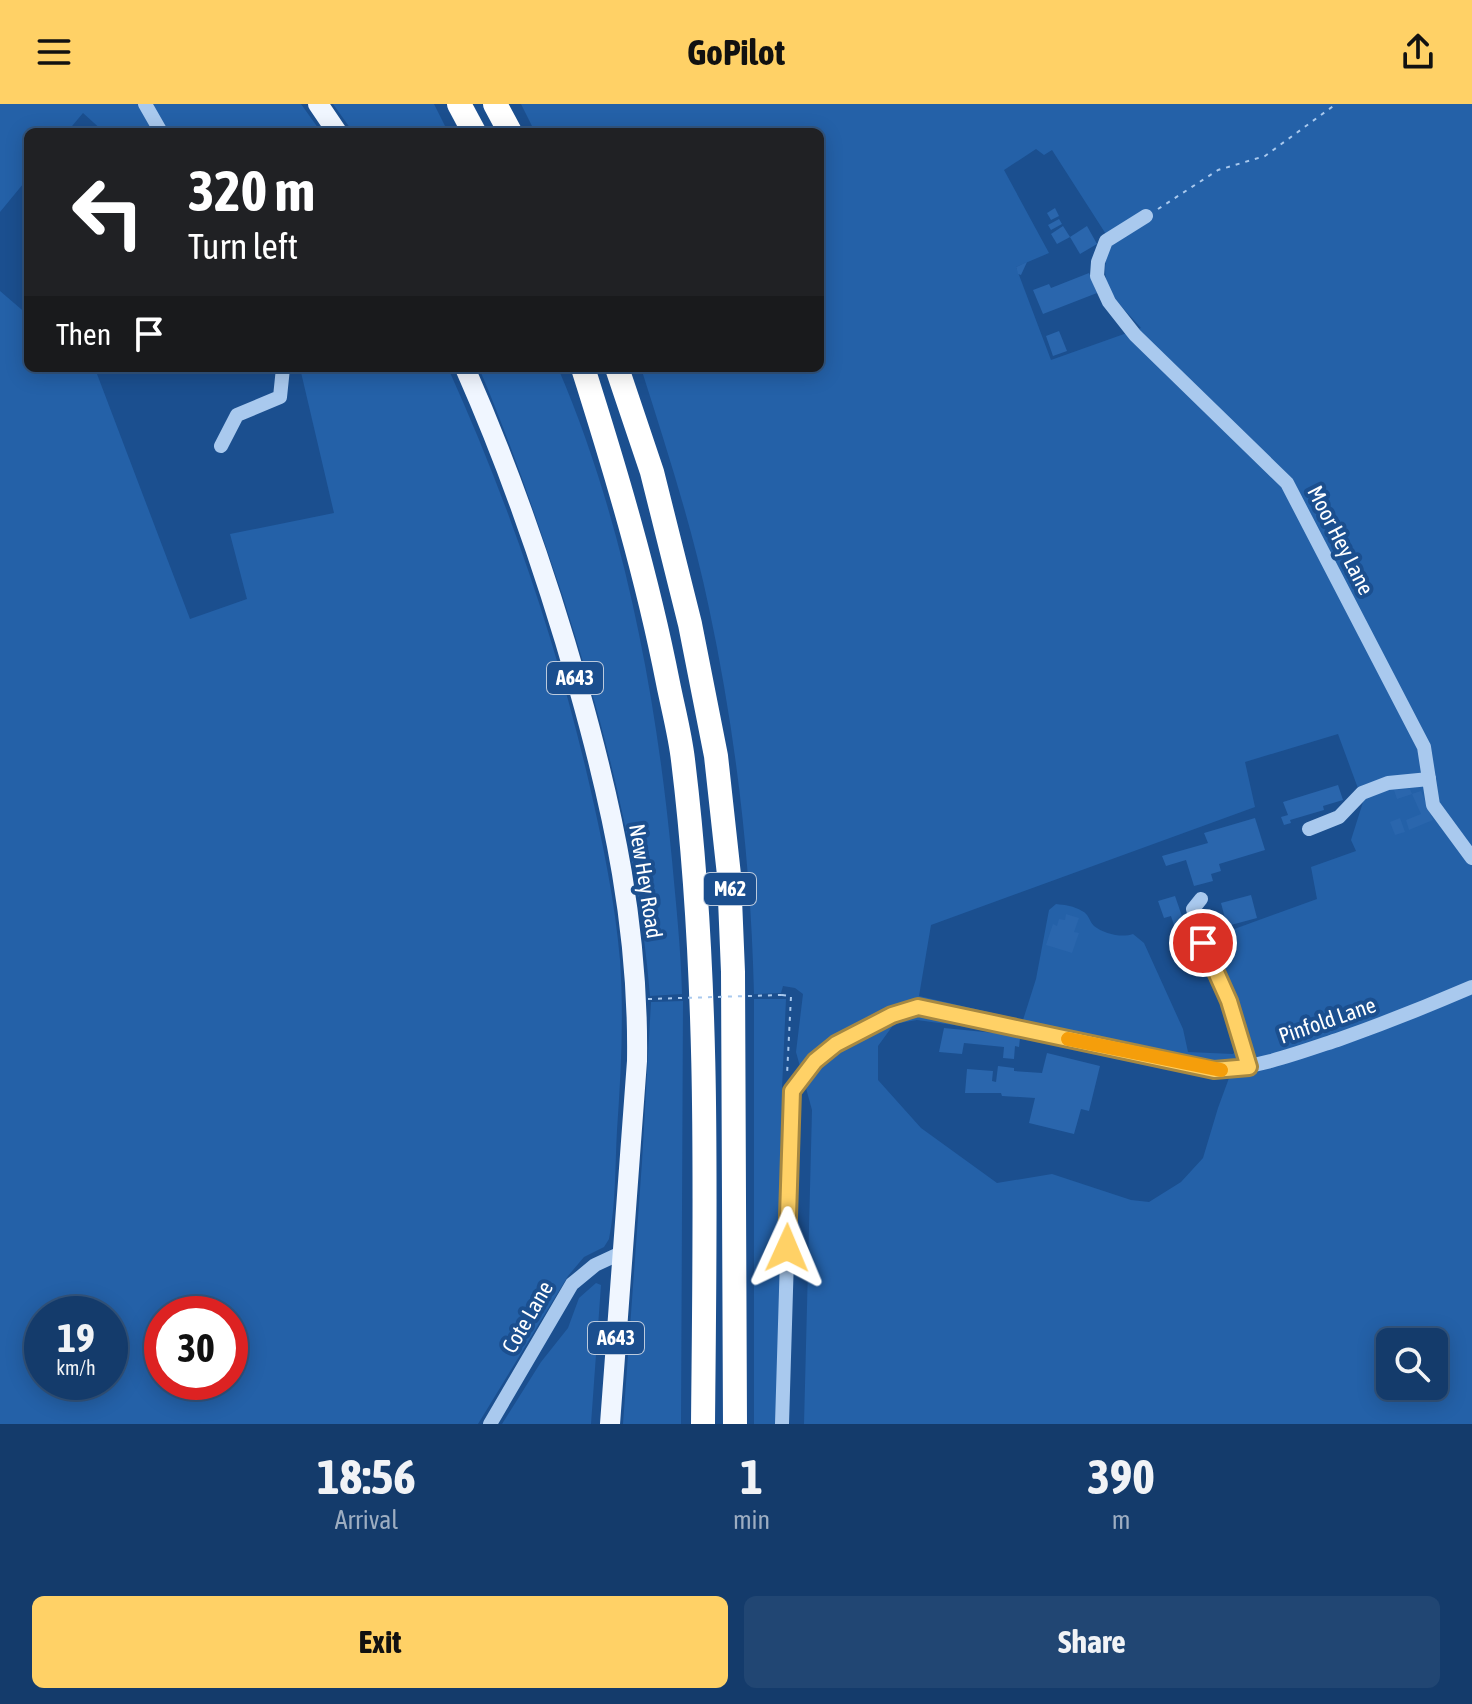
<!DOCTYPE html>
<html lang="en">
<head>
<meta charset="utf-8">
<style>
  body { margin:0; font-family:"Asap Condensed",sans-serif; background:#214673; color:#f1f3f6; height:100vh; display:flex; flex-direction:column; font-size:30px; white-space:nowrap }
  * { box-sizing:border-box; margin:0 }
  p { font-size:26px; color:#9dadc1 }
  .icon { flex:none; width:44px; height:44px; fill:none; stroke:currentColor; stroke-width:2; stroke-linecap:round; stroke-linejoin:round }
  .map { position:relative; height:1320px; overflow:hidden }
  .sheet { display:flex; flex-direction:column; background:#143b6b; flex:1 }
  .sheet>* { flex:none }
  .banner { position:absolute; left:24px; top:24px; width:800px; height:244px; border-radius:12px; box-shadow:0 4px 20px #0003,0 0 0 2px #33557e; background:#202124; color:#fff; overflow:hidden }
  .controls { position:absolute; left:1376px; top:1224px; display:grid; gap:16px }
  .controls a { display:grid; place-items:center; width:72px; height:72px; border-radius:12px; background:#143b6b; box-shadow:0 4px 20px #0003,0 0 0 2px #33557e; font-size:40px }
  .speed { position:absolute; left:24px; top:1192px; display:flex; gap:16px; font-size:40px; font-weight:700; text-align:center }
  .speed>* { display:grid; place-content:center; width:104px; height:104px; border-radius:50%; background:#143b6b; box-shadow:0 4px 20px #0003,0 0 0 2px #33557e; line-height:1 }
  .speed small { font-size:20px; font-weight:400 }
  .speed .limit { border:12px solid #d22; background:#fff; color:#111 }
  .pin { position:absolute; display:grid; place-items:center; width:68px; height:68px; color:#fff; margin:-34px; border:4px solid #fff; border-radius:50%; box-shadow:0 2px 8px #0007 }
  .me { position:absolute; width:88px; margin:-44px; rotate:1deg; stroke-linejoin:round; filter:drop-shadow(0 0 6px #0008) }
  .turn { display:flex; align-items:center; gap:28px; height:168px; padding:0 32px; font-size:36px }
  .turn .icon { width:104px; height:104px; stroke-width:2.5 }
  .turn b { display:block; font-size:56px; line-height:68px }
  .then { display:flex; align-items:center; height:76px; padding:0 32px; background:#0003; gap:16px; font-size:30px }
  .eta { display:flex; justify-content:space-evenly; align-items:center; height:136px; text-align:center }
  .eta b { font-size:48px; font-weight:700; line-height:56px }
  .cta { display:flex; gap:16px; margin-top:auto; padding:16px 32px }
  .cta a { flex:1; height:92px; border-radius:12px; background:#ffd166; color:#111; font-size:32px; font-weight:700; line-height:92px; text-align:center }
  .cta a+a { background:#214673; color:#f1f3f6 }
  header { display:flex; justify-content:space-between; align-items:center; height:104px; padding:0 32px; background:#ffd166; color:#111; font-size:36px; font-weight:700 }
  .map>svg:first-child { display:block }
  .green { fill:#2461a8; fill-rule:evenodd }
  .building { fill:#2a66ad }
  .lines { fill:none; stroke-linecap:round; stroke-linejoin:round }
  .path { stroke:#a9c9ee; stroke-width:2; stroke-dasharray:4 6; stroke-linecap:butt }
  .minor { stroke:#a9c9ee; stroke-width:14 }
  .major { stroke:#f0f6ff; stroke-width:20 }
  .highway { stroke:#fff; stroke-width:24 }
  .path-bridge { stroke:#a9c9ee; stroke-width:2; stroke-dasharray:4 6; stroke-linecap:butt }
  .route-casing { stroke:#a68842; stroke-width:20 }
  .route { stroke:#ffd166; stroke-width:14 }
  .slow { stroke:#f59e0b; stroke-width:14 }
  .labels { text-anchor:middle; stroke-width:8; stroke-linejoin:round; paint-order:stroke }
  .shield { fill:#1b4f8f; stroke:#bbcadd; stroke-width:2 }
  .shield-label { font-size:20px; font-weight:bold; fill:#fff }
  .street-label { font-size:22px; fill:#fff; stroke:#1b4f8f }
</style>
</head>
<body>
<header><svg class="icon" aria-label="menu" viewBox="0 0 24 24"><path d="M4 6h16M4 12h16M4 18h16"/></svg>GoPilot<svg class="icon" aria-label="share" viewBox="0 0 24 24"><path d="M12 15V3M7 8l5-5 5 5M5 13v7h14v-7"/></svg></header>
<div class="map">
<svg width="1472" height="1320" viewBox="0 0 1472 1320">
  <rect width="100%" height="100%" fill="#1b4f8f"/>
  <g class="green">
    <path d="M0,0H301L321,28H104L83,9L67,28H28V74L0,108Z"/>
    <path d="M333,0H434L448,28H353Z"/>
    <path d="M521,0H1472V1320H804L812,1006L796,948L803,890L795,884L783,882L781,889L754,890C751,760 736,631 709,504C692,422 666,343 641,264H820V28H535ZM1036,45L1044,51L1052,46L1111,138C1095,182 1114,193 1141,224L1051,256L1016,163L1049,149L1004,66ZM1338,630L1363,698L1351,736L1356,747L1311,763L1317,795L1196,839L1239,942L1233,950L1188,948L1183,925L1144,839L1133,830C1122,834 1104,830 1094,822C1089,817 1089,810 1082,807C1074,802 1065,801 1056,800L1049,806L1036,875L1023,916L919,892L931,821L1255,703L1245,658ZM917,916L997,927L1210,974H1229L1218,1004L1203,1054L1181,1078L1149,1098L1131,1096L1052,1070L997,1079L921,1024L878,976V942L894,920ZM1390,1238H1434V1282H1390Z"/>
    <path d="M0,187L28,211V264H90L97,270L190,515L247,495L230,430L334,409L300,264H448C509,399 557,539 590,683C603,740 615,798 620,856C624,912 621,970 617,1026C615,1062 616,1100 609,1135L604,1143L584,1153L568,1172L478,1320H0ZM42,1210H110V1278H42ZM162,1210H230V1278H162Z"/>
    <path d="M479,264H558C624,418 656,589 672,756C676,801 681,845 682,890L650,892C639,755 605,624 563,493C537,416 511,339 479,264Z"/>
    <path d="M754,895H786L782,985L787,992L782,1072L777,1320H754Z"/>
    <path d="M683,897L681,1320H623L642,1058L651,898Z"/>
    <path d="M596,1179L601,1181L591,1320H502L541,1258L568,1224L579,1194Z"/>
  </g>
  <g class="building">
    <path d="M1055,104L1059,112L1051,116L1047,109Z"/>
    <path d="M1059,115L1062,120L1051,126L1048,121Z"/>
    <path d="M1063,122L1070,133L1057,140L1051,130Z"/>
    <path d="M1087,122L1097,140L1080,150L1070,133Z"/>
    <path d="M1027,158L1021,171L1018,170L1016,163Z"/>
    <path d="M1089,169L1097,189L1043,210L1033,186L1049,180L1051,184Z"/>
    <path d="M1059,227L1067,247L1053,252L1046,232Z"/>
    <path d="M1338,681L1343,696L1323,702L1324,706L1290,716L1291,719L1284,721L1281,713L1288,711L1283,698Z"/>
    <path d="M1410,685L1412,690L1397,695L1394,686Z"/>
    <path d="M1421,687L1433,716L1409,726L1406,716L1421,710L1412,690Z"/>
    <path d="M1255,714L1265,746L1219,760L1221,767L1211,770L1213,777L1194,782L1186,756L1166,762L1162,752L1208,739L1204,729Z"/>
    <path d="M1400,714L1405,728L1395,731L1390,718Z"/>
    <path d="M1251,791L1257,814L1227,822L1221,799Z"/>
    <path d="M1175,792L1184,818L1174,821L1171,812L1164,814L1158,797Z"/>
    <path d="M1066,810L1079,814L1074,828L1079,829L1072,849L1046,841L1053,820L1057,822L1059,815L1065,816Z"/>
    <path d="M944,924L1015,931L1020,934L1019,943L1015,942L1014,955L1003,954L1004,943L964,939L962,950L939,948Z"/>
    <path d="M1047,949L1100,962L1089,1007L1081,1005L1074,1030L1029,1019L1035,994L1002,992L1001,989H965L967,965L993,967L992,977L996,978L998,962L1014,964V967L1042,969Z"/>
  </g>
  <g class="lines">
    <g class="path">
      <path d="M1158,105L1218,66L1265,52L1336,0"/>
      <path d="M782,891L791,892L787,971"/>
    </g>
    <g class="minor">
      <path d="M145,0L161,28"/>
      <path d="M1146,112L1106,137L1098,158L1097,172L1109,198L1135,231L1287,379L1424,643L1433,701L1472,754"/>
      <path d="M221,342L237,311L280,293L283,264"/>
      <path d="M1309,725L1339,713L1362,689L1388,679L1429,675"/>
      <path d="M1201,795L1193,805L1196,816L1229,897L1249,963"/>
      <path d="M490,1320L572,1180L595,1161L623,1148"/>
      <path d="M782,1320L792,987C800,977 807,965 816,956C843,929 882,913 918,903L1214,966C1259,964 1298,949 1340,935C1385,919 1428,902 1472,883"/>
    </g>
    <g class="major">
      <path d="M318,0L337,28"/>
      <path d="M465,264C511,368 548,476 579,585C614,709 639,827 637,957L610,1320"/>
    </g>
    <g class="highway">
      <path d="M459,0L474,28"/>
      <path d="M495,0L510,28"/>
      <path d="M583,264C616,368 647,472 668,579C673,604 680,630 683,656C710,876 705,1099 703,1320"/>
      <path d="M617,264L652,368L690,520L716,652L729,771L733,868L735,1320"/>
    </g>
    <path class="path-bridge" d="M648,895L782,891"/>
  </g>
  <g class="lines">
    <g class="route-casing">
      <path id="route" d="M787,1144L792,987L815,957L836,940L892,911L918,903L1214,966L1249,963L1229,897L1203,839"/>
    </g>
    <use href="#route" class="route"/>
    <path class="slow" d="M1068,935L1221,966"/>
  </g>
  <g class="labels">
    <g class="shield">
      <rect x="547" y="558" width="56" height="32" rx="6"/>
      <rect x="704" y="769" width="52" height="32" rx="6"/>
      <rect x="588" y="1218" width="56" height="32" rx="6"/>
    </g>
    <g class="shield-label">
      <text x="575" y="581">A643</text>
      <text x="730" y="792">M62</text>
      <text x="616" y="1241">A643</text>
    </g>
    <g class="street-label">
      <text transform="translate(1341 436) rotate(63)" y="8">Moor Hey Lane</text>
      <text transform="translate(646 777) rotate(81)" y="8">New Hey Road</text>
      <text transform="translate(1327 916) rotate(-19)" y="8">Pinfold Lane</text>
      <text transform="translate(527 1213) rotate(-60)" y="8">Cote Lane</text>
    </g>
  </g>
</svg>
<div class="controls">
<a><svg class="icon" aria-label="search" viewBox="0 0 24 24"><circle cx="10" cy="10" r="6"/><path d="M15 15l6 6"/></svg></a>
</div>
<div class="speed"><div>19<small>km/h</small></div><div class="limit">30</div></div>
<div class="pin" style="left:1203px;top:839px;background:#d93025"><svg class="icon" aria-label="arrive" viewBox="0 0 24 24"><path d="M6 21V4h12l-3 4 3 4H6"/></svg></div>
<svg class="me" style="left:787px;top:1144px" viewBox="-20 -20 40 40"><path d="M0-17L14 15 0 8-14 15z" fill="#ffd166" stroke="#fff" stroke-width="4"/></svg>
<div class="banner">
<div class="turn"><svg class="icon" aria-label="left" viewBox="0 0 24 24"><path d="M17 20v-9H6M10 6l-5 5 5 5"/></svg><div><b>320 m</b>Turn left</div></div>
<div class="then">Then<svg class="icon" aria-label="arrive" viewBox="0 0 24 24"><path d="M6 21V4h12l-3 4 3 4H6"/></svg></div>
</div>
</div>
<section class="sheet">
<div class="eta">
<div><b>18:56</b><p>Arrival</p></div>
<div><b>1</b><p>min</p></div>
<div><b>390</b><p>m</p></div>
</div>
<div class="cta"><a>Exit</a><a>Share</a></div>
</section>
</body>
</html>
